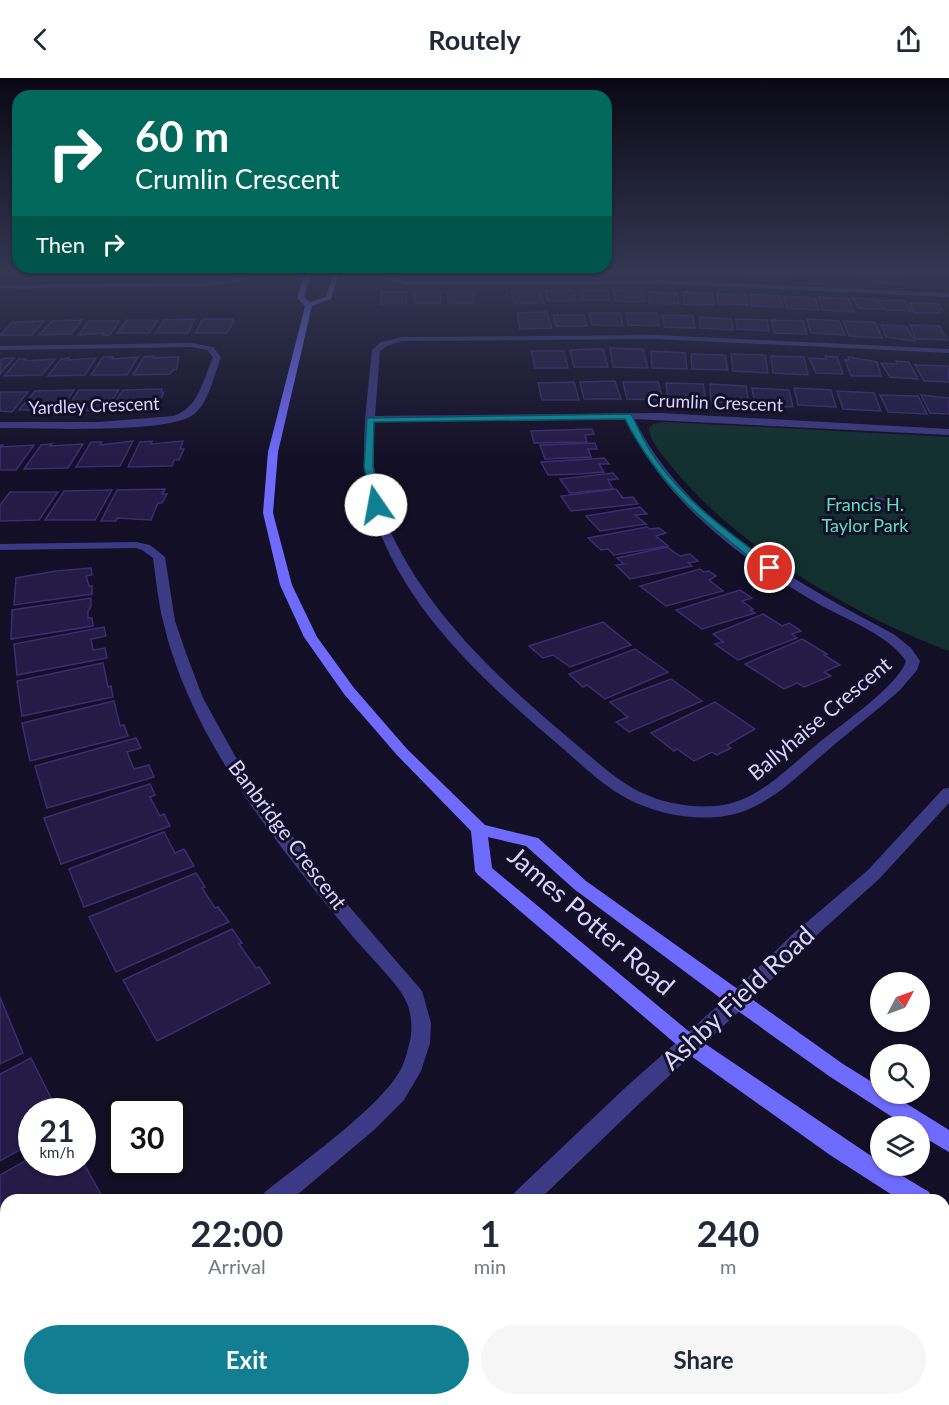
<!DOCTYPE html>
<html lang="en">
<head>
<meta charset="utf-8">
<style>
  body { margin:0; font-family:Lato,sans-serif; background:#f6f6f7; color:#1f2937; height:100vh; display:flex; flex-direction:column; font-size:22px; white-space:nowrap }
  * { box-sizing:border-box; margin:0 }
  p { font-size:20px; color:#747a83 }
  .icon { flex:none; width:33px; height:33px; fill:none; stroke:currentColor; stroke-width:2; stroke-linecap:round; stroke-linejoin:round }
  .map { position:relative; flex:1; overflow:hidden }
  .panel { position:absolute; left:0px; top:1116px; width:950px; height:212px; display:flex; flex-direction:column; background:#fff; border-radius:18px 18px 0 0; box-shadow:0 2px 4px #0004 }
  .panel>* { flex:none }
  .top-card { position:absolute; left:12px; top:12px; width:600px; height:183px; border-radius:18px; box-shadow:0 2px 4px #0004; background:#00695c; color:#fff; overflow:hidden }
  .needle { width:39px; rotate:49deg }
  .controls { position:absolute; left:870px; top:894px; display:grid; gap:12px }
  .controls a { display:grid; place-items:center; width:60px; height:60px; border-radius:50%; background:#fff; box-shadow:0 2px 4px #0004; font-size:30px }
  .speed { position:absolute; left:18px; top:1020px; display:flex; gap:12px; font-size:30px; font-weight:700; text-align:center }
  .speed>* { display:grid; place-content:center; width:78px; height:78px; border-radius:50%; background:#fff; box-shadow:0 2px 4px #0004; line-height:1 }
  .speed small { font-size:15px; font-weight:400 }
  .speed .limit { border:3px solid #111; border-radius:9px; background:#fff; color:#111 }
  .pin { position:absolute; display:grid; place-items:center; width:51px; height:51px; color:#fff; margin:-26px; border:3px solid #fff; border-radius:50%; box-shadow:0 2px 6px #0007 }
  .me { position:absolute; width:66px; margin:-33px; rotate:348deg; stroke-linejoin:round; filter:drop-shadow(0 0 4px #0008) }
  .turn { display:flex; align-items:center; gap:21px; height:126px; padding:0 24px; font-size:27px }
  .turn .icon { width:78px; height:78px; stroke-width:2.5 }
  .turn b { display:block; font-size:42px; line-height:51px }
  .then { display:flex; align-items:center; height:57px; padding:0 24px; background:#0003; gap:12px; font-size:22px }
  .eta { display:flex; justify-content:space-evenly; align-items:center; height:102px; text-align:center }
  .eta b { font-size:36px; font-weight:700; line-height:42px }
  .primary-button { display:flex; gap:12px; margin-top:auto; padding:12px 24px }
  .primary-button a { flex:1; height:69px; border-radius:36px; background:#117e91; color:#fff; font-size:24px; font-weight:700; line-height:69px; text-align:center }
  .primary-button a+a { background:#f6f6f7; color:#1f2937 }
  header { display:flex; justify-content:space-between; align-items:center; height:78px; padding:0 24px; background:#fff; font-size:27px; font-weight:700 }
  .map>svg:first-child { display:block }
  .green { fill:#12302f }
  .building { fill:#241b47; stroke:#3b2d73; stroke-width:1.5 }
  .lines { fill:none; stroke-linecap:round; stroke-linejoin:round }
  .minor { fill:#3d3a85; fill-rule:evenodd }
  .tertiary { fill:#3d3a85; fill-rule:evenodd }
  .secondary { fill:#6f6bff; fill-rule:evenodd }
  .route { fill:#117e91; stroke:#0b525e; stroke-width:1.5 }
  .labels { text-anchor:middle; stroke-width:6; stroke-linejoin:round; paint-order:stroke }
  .far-street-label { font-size:18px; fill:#d9d4ff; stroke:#130f26 }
  .far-park-label { font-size:18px; fill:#5fe0c0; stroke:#130f26 }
  .street-label { font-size:21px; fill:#d9d4ff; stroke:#130f26 }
  .near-street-label { font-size:26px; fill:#d9d4ff; stroke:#130f26 }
</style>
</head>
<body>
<header><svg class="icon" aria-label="back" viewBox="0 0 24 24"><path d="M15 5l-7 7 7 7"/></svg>Routely<svg class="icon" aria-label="share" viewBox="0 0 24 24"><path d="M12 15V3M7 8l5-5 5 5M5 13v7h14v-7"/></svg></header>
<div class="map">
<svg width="949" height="1327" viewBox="0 0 949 1327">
  <rect width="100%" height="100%" fill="#130f26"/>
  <path class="green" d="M665,344L949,359V573C856,539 734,467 672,389C663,378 650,364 649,350L653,346Z"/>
  <g class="building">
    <path d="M697,195H798L799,199L764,200L697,197Z"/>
    <path d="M858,195H897L904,206L870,205L858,201L857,198H862Z"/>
    <path d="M573,212L577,223H548L545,213Z"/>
    <path d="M579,212H608L610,222H581Z"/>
    <path d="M613,212L642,213L645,224L615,223Z"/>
    <rect x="415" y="213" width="26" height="12"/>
    <path d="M447,213H473L474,225H448Z"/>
    <path d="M511,213H539L544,225H514Z"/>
    <path d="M381,214H407L406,226H380Z"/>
    <path d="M648,214L677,215L679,226L649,225Z"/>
    <path d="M683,214L712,215L714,227L684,226Z"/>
    <path d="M717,216L746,217L748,227L718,226Z"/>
    <path d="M750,216L780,218L783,229L752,228Z"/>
    <path d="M784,218L815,220L818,232L787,230Z"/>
    <path d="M819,219L849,221L854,234L822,232Z"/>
    <path d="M853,220L878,222L882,231L858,230Z"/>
    <path d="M904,222L911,233L885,232L879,223Z"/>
    <path d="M910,225L938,226L943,232H939L940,235H914Z"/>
    <path d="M547,234L552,250L520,251L517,235Z"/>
    <path d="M589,235H620L623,248L592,247Z"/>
    <path d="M626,235H657L659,248L628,247Z"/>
    <path d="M553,237H584L587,248H556Z"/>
    <path d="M663,237L693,238L695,250L664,249Z"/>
    <path d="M700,239L731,241L733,252L700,250Z"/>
    <path d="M195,241L188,255H156L164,242Z"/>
    <path d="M203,241H233L232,243H234L227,255H195Z"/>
    <path d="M736,241L767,242L769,253L737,251Z"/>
    <path d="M807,241L839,243L845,257L811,255Z"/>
    <path d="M82,242L71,256L39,257L52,243Z"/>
    <path d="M127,242H158L149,255H117Z"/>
    <path d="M771,242L803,243L807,256L774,255Z"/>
    <path d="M44,243L32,257H0L13,244Z"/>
    <path d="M89,243H119L110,257H102L104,255L78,257Z"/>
    <path d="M843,243L875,244L882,260L849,258Z"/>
    <path d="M881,247L906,248L915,263L886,259Z"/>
    <path d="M910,247L939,248L948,262L916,261Z"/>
    <path d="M610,270L643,271L648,290L613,289Z"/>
    <path d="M591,271H603L608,289H574L570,272Z"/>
    <path d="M531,273H564L568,290H535Z"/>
    <path d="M651,273L685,275L687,291L652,290Z"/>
    <path d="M691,276L725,277L728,292L692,291Z"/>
    <path d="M731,276L765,277L768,295L733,293Z"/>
    <path d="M154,278L152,280L179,279L176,292H173L170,296L133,297L144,279Z"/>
    <path d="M771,278L804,279L808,297L773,295Z"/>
    <path d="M825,278L837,279L843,296L816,295L809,280L826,281Z"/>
    <path d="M103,279H113L112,281L138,279L127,297H91Z"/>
    <path d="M848,279L877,284L881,298H851L845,282H849Z"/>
    <path d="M5,280H14L0,296V282Z"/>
    <path d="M69,280L68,282L96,280L85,297L48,298L61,281Z"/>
    <path d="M19,281H26L25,283L55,281L42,297L4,298Z"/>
    <path d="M896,283L909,284L918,301L890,299L881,285L897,286Z"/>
    <path d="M915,287L948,288L949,304L924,303Z"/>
    <path d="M615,303L621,321H584L580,304Z"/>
    <path d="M574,304L579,322H542L538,305Z"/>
    <path d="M623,304H658L663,322L627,321Z"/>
    <path d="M666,305L703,306L706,323L668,322Z"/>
    <path d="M710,306L746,308L749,327H739V324L734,323L711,325Z"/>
    <path d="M752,310L789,312L793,329L755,327Z"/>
    <path d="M794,310L831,312L836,329L798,327Z"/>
    <path d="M162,311L161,315L164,314L161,321H157L152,332H110L123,312Z"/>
    <path d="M74,312L60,332H19L35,313Z"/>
    <path d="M79,312H119L105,332L65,333Z"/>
    <path d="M837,313L874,315L881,333L843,331Z"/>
    <path d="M0,314H28L12,334L0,333Z"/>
    <path d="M880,317L918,318L927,336L888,334Z"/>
    <path d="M921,317L949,320V336L930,335Z"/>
    <path d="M592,351L594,356L585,357L587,364L534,365L531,353Z"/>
    <path d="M133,363L120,388L76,389L91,364H102L100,367Z"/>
    <path d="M152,363L151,366L183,363L180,371H184L179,382H174L172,388L128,389L140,364Z"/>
    <path d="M595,365L597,371H588L591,379L545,381L540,367Z"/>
    <path d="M52,366L50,368L83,366L68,390L24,391L41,367Z"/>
    <path d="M0,367H3L1,369L34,367L16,392H0Z"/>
    <path d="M604,380L609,386H599L604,394L578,396L548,397L541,384Z"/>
    <path d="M613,395L618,401L608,402L613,411L570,415L560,401Z"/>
    <path d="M165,411L162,416H167L162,425H158L151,442L117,440L116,443H101L117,412Z"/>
    <path d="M616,411L623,420L633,419L638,426L571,433L561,418Z"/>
    <path d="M112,412L95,442H45L64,413Z"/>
    <path d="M10,414H58L39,442L0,443V427Z"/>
    <path d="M873,419L891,423L892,427L886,429L868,425L866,421Z"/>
    <path d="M640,429L647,436L635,437L646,446L600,453L586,438Z"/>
    <path d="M647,449L650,451L659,450L666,455L656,458L668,468L614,477L608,471L601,472L588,460Z"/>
    <path d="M667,469L680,478L690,476L698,483L688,485L692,488L630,501L616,487L624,486L617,480Z"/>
    <path d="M91,490L92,497L86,498L89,508H92V516L14,527L16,500L56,493Z"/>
    <path d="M700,491L704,494L709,493L716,498L709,502L723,513L666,528L640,508Z"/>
    <path d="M740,512L752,520L742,523L753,531L750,532L755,535L702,551L676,532Z"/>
    <path d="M91,520V528L88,533V540H92L93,548L11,561L12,532Z"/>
    <path d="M763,536L782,548L789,545L801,553L792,556L797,560L738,582L715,566L723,564L713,556Z"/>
    <path d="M603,544L631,567L570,589L553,577L543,580L529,568Z"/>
    <path d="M104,549L106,558L91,561L93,572L105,570L107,580L17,597L14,566Z"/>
    <path d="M802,561L827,576L824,577L840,587L824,594L831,598L804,609L797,605L784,611L745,586Z"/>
    <path d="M635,571L668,594L605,621L587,607L583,609L569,596Z"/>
    <path d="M103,585L108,609L111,608L113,619L22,638L17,603Z"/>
    <path d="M671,601L702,623L629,654L616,644L628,639L610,624Z"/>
    <path d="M114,623L120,648L124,647L128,658L30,683L22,645Z"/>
    <path d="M715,624L755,651L727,667L731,670L717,677L712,674L694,683L677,671L674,673L651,655Z"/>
    <path d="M136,660L141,670L127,674L134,691L149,687L154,699L47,730L35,688Z"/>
    <path d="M150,706L155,717L150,719L160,738L164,736L170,748L61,786L44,740Z"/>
    <path d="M164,754L175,775L184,771L194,788L84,829L69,791Z"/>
    <path d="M196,795L205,809L202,810L215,830L218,829L229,844L116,894L89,839Z"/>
    <path d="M232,851L242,865L239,866L256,890L259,889L270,905L157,963L123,902Z"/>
    <path d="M0,919L23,975L0,986Z"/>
    <path d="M31,980L58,1034H32V1065L0,1083V996Z"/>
    <path d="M32,1079V1084H82V1082L104,1122H6V1210L1,1214L0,1097Z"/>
  </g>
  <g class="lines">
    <g class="minor">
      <path d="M245,195H252L244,203L215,208L0,211V207L215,204L240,200Z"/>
      <path d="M381,195H387L389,199L405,203L664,202L949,215V219L664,206L405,207L384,201Z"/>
      <path d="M656,257L949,271V275L656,261L402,263L387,268L380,273L375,338L661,335L949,351V357L634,341C688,447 794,503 895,557L911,570L920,583L917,592L900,612C874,635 846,656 820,679C791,704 765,731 725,738C693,743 657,736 628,721C603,708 582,687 560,668C487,606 405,533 374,438C356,384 367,328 372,272L381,264L402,259ZM625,341C667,427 741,481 822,528C850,543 888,557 906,583C898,608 843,645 821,663C789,688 758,725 715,728C689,730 663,725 640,714C614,701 593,680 571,662C501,603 431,539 391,455C375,420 371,381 374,344Z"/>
      <path d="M191,265L213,269L221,279C214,297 209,325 193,337C167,356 37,350 0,350V344H99L174,338C199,329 203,302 213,279L207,272L191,269L0,272V268Z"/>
      <path d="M136,464L150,467L165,479L175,543L187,578L203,620L235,678L271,730L328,804L422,913L431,945L430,965L421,993L404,1022L374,1052L291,1122H261L265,1114C301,1085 383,1028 402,989C405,983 407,974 409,967C413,954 412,935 406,923C400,908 366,874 354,860C279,769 190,661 163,543C158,523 156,501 153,480L142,472L136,470L0,472V466Z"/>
      <path d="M944,1312L949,1314V1327H925L923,1322H944Z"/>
      <path d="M7,1322H40L38,1327H4Z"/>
      <path d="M589,1322H618L616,1327H586Z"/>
    </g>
    <g class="tertiary">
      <path d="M949,710V725L879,801L808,865L745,928L642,1023L539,1122H511L515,1114L626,1009L731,916L794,855L867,793L943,711Z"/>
      <path d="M301,1322H330L328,1327H298Z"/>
    </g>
    <g class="secondary">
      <path d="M305,195H311L304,219L310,224L326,219L333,195H339L331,221L312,228L278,374L273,435L292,507L317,559L354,610L407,671L485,747L538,760L586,803L843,986L880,1009V1016H891L949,1052V1074L920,1057V1048H906L829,998L731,928L574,811L526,768L488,759L492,790L698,961L880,1084V1088H886L929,1114L933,1122H900L830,1077L684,973L478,797L475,793L471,753L397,677L344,616L304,559L280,507L263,435L268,374L305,228L297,220Z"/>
      <path d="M944,1125L949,1127V1150L944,1148Z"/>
    </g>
  </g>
  <linearGradient id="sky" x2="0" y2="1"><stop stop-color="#0a0815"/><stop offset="0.51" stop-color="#333752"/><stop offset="1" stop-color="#333752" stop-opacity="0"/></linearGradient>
  <rect width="949" height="381" fill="url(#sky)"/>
  <path class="route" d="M631,336C637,347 642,359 648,369C678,419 728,454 773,487V492H766C706,446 660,409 625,341L374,344L373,388L381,427L376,430L371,427L364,388L367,340Z"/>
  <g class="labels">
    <g class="far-street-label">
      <text transform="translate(715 325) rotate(2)" y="6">Crumlin Crescent</text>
      <text transform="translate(94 328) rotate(-2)" y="6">Yardley Crescent</text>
    </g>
    <g class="far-park-label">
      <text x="865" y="433">Francis H.<tspan x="865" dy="21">Taylor Park</tspan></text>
    </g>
    <g class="street-label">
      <text transform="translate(820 641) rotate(-40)" y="7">Ballyhaise Crescent</text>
      <text transform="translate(287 757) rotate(53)" y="7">Banbridge Crescent</text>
    </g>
    <g class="near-street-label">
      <text transform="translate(591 843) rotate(41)" y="9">James Potter Road</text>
      <text transform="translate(738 920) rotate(-43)" y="9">Ashby Field Road</text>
    </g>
  </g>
</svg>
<div class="controls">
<a><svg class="needle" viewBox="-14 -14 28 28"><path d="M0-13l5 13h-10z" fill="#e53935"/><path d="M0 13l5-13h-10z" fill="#747a83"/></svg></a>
<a><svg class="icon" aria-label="search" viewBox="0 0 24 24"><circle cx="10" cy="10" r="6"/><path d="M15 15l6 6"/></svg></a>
<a><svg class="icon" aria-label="layers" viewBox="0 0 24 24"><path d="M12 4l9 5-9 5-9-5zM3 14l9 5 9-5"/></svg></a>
</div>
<div class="speed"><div>21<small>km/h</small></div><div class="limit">30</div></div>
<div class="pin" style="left:770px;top:490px;background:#d93025"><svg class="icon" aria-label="arrive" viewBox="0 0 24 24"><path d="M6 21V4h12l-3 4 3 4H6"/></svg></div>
<svg class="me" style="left:376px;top:427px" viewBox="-20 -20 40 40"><circle r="19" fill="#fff"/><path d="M0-13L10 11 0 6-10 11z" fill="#117e91"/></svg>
<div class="top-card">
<div class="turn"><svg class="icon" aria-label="right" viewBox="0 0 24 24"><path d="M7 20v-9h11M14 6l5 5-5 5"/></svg><div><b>60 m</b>Crumlin Crescent</div></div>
<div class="then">Then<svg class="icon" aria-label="right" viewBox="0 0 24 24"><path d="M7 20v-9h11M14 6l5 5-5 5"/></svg></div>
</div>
<section class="panel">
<div class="eta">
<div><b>22:00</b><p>Arrival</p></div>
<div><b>1</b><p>min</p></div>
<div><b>240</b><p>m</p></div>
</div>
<div class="primary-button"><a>Exit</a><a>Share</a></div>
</section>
</div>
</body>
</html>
